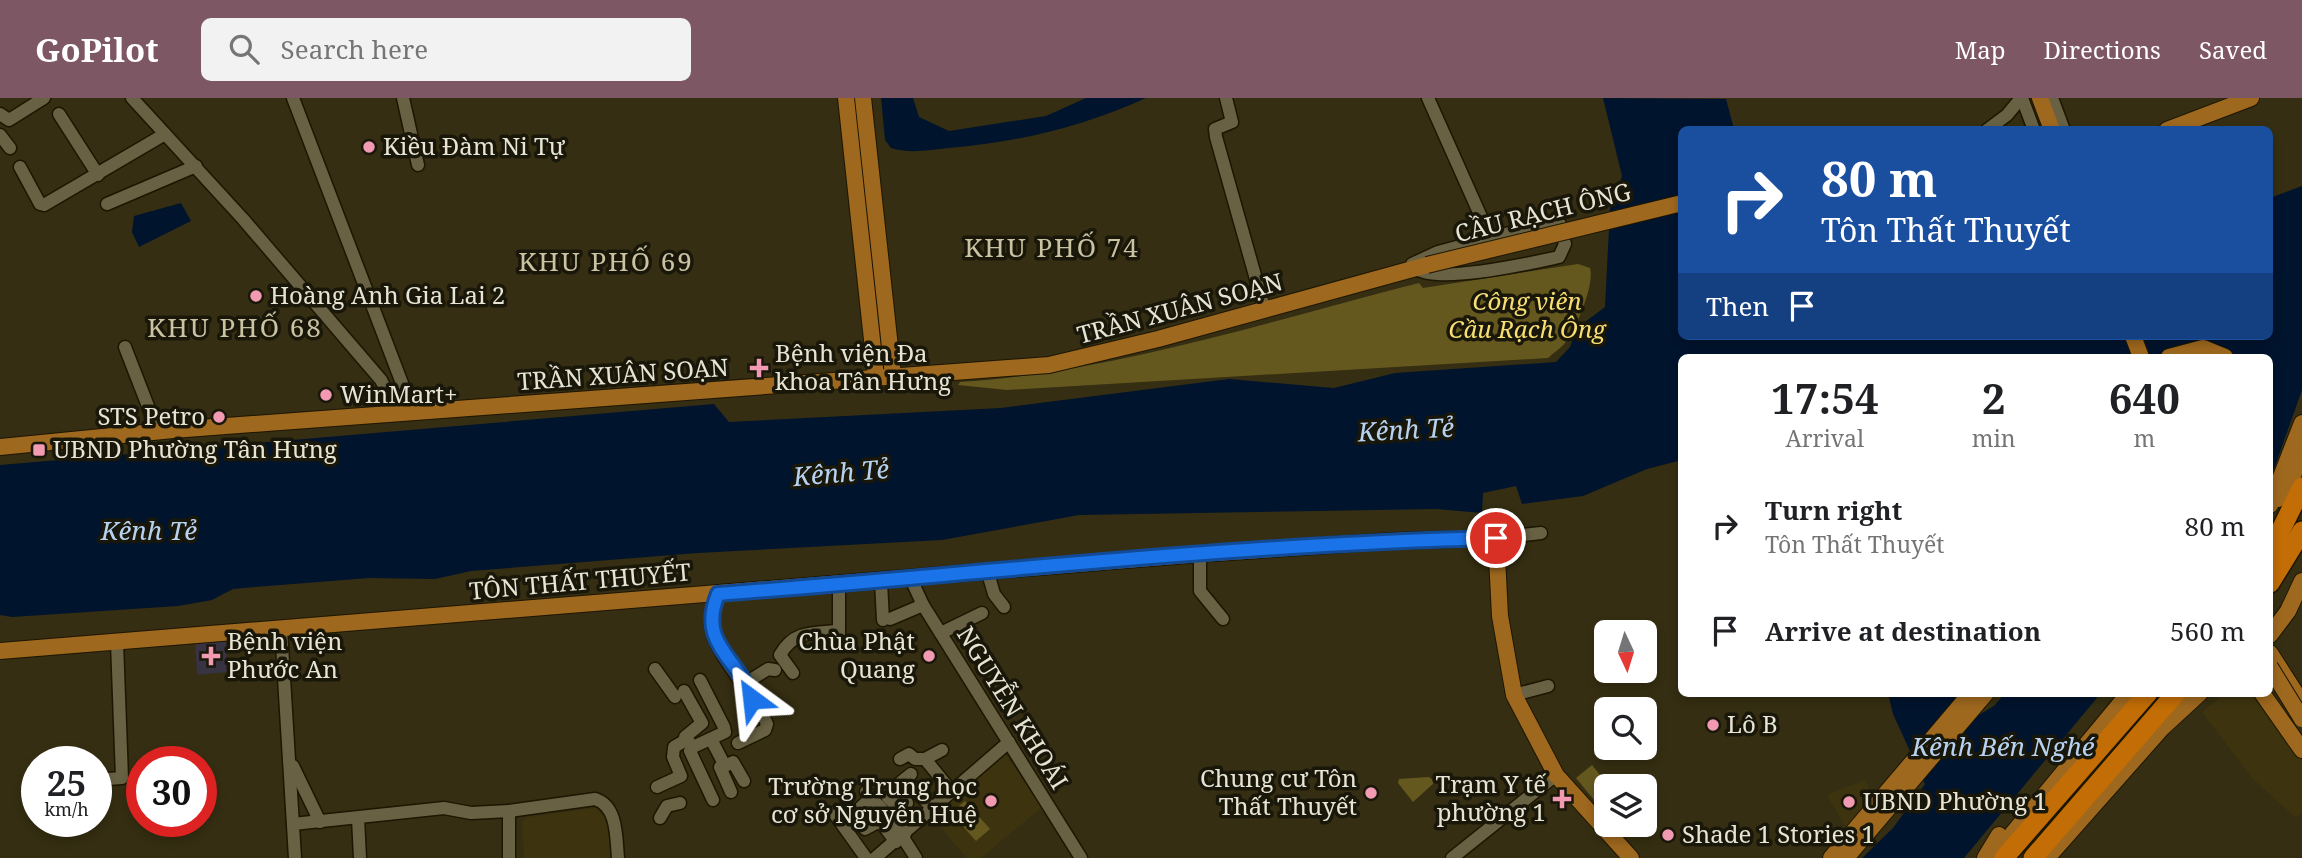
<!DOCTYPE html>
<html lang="en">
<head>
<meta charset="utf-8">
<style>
  body { margin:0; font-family:"Noto Serif",serif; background:#f2f2f2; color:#202124; height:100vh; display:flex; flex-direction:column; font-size:26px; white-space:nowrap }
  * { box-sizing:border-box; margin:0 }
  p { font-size:23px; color:#757577 }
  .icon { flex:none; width:38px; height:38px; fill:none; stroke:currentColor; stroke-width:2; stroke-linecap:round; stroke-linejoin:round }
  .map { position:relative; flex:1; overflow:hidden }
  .side { position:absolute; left:1678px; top:256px; width:595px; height:343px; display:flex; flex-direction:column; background:#fff; border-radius:10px; box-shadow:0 4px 10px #0003 }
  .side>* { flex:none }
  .banner { position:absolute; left:1678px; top:28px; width:595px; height:214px; border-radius:10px; box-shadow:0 4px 10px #0003; background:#1a4fa0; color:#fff; overflow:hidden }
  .needle { width:46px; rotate:176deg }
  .tools { position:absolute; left:1594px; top:522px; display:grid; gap:14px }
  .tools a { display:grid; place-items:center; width:63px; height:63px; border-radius:10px; background:#fff; box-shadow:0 4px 10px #0003; font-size:35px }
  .speed { position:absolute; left:21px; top:648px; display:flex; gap:14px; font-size:35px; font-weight:700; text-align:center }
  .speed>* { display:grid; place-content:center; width:91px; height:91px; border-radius:50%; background:#fff; box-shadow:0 4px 10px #0003; line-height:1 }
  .speed small { font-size:18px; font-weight:400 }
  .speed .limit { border:10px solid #d22; background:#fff; color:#111 }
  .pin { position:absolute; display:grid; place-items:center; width:60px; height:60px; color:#fff; margin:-30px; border:4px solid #fff; border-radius:50%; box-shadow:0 2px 7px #0007 }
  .me { position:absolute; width:77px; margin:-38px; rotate:330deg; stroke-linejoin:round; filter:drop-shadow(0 0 5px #0008) }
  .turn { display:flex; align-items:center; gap:24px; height:147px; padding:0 28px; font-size:32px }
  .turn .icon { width:91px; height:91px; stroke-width:2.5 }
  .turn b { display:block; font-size:49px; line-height:60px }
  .then { display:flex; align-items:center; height:66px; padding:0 28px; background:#0003; gap:14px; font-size:26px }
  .eta { display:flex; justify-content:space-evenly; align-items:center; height:119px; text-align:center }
  .eta b { font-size:42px; font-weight:700; line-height:49px }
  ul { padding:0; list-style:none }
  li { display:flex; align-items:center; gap:21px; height:105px; padding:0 28px }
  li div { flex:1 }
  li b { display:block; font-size:26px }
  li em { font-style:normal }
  header { display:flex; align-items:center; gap:42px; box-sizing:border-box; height:98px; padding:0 35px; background:#7e5764; color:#fff }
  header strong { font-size:33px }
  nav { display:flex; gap:38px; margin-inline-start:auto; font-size:24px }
  .search { width:490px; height:63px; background:#f2f2f2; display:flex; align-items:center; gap:18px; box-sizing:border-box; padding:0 24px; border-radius:10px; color:#757577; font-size:26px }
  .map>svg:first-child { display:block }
  .built { fill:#3d340f }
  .medical { fill:#383343 }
  .green { fill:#65581f }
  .water { fill:#00142d }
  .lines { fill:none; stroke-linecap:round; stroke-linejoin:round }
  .minor-casing { stroke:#1d1600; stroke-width:15 }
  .major-casing { stroke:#1d1600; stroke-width:18 }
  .highway-casing { stroke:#1d1600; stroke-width:22 }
  .minor { stroke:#686143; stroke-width:12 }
  .major { stroke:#9e681e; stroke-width:16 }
  .highway { stroke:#c26d05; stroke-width:19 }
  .major-bridge-casing { stroke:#1d1600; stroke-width:18; stroke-linecap:butt }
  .major-bridge { stroke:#9e681e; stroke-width:16 }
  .route-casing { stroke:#114b97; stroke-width:18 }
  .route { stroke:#1a73e8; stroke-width:12 }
  .poi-dot { fill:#f19ab2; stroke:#19170a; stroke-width:2.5 }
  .labels { text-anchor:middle; stroke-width:7; stroke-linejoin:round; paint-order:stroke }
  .poi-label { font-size:24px; fill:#e7e4d3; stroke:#19170a; text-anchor:start }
  .street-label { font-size:24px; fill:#e7e4d3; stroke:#19170a }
  .park-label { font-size:24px; font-style:italic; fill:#f8df73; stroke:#19170a }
  .neighbourhood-label { font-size:26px; letter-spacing:2px; fill:#cac3a2; stroke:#19170a }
  .water-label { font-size:26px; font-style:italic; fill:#b6d2f0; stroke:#19170a }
</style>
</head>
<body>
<header>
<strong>GoPilot</strong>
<div class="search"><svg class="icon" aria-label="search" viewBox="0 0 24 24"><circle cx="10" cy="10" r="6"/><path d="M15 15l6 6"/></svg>Search here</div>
<nav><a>Map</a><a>Directions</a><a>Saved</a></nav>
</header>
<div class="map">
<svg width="2302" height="760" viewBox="0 0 2302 760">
  <rect width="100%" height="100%" fill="#352e12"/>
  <g class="built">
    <path d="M2226,595H2253L2302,663V715L2296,720L2252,680L2202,614Z"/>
    <path d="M1002,652L1042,709L981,760H967L929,716Z"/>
    <path d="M1865,682L1873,701L1847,731L1827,697Z"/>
    <path d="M596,710L609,722L611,760H524L522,724L528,719Z"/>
  </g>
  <path class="medical" d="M226,541L227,574L197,577L195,543Z"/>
  <g class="green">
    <path d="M1578,166L1590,170C1595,186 1576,231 1565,245C1561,250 1553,255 1548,260L1007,292L958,287L960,284C1114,274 1270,223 1419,185L1423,190Z"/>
    <path d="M1592,667L1609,688L1606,702L1599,708L1576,680Z"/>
    <path d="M1429,679L1435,684L1413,704L1398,685L1399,681Z"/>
    <path d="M965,703L990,731L976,743L951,715Z"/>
  </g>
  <g class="water">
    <path d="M881,0H913L919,19L949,33L1046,18L1086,0H1146C1082,29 1019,44 949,50C929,52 911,56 891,50L885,42Z"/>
    <path d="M1603,0L1726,1L1734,31L1682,32V238H2270V100L2302,88V292L2270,382V259H1682V362L1647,371L1583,398L1522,406L1516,388L1483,395L1482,415L1436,411L1079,417L942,442L698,455L471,473L435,481L369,480L255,489L233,491L212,502L178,508L12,519L0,517V367L714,306L729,324L1001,310L1229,281L1334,290L1395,275L1556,264L1570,249L1577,230L1605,209L1610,111L1622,78Z"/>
    <path d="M181,105L191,123L139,149L132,134L134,118Z"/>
    <path d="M1888,595H1959L1977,618L1994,608L2005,595H2101L1964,760H1862L1893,730L1925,686L1893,616Z"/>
  </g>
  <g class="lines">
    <g class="minor-casing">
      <g id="minor">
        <path d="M132,0L243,121L381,282L398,316"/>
        <path d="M293,0L413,314"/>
        <path d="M403,0L418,67"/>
        <path d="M1226,0L1232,24L1215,31L1216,39L1265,213"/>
        <path d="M1428,0L1490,139"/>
        <path d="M2022,0L2034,32"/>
        <path d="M2052,0L2064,32"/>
        <path d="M0,16L9,22L44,0"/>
        <path d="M59,16L98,77"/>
        <path d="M1987,32L2007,17L2021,0"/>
        <path d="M0,37L10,50"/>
        <path d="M20,69L40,106L44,107L165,36"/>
        <path d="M107,106L196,68"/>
        <path d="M1412,166L1438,154L1554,123L1560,126L1565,146L1559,159C1531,165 1437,187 1415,170"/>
        <path d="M125,249L158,334"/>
        <path d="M1496,440L1541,435"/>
        <path d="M1200,456V493L1223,521"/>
        <path d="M988,475L994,496L1004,509"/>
        <path d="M911,481L923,507L1081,760"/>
        <path d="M881,484L883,522"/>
        <path d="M718,496C713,508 709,521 712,533C717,558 756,599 767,626L765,632L738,645"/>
        <path d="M890,521L923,507"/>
        <path d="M281,531L295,760"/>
        <path d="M941,535L982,515"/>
        <path d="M839,543V487"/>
        <path d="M655,571L675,599"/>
        <path d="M793,575L780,557C794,532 814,535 838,533"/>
        <path d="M700,582L724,629L725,634L693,649L690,653L713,702"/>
        <path d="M744,586L768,571L775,572"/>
        <path d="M684,593L702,625L685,639L693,649"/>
        <path d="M1514,597L1548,588"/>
        <path d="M711,641L725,668L720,669L731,694"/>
        <path d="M900,661L909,656L915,661H925L942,652"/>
        <path d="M925,661L952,694"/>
        <path d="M293,668L320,724"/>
        <path d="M725,668L733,664L744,683"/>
        <path d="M107,681L122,680L117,544"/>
        <path d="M905,681L933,711"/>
        <path d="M657,689L681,678L673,659L674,649L686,642"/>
        <path d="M866,694L905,736"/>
        <path d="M888,700L908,719"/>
        <path d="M509,713V760"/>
        <path d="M903,714L907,705L894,690L911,676"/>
        <path d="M834,715L866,760"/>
        <path d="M358,720L360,760"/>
        <path d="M660,720L667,708L680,705"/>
        <path d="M293,726L444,710L471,715L509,713L595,701C618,708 616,740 618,760"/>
        <path d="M844,729L858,719L856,714L871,700"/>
        <path d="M865,731L880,723L896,744"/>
        <path d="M902,738L916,760"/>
        <path d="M875,760L1009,644"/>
        <path d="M1452,760L1556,677"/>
      </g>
    </g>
    <g class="major-casing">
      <g id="major">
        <path d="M846,0L876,279"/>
        <path d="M863,0L893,277"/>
        <path d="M2040,0L2052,32"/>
        <path d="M2167,32L2251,0"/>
        <path d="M2133,238L2141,259"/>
        <path d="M2169,259L2203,250L2225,259"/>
        <path d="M0,349L173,332L1049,267L1158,241L1427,167"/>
        <path d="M2278,401L2291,383L2302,354"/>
        <path d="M2270,407L2302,325"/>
        <path d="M2270,537L2288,513L2302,483"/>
        <path d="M0,553L1200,456L1392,443L1496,440L1500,518L1514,597L1556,677L1631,760"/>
        <path d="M2270,555L2302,605"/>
        <path d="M2262,595L2302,652"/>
        <path d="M1831,760L1971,595"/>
        <path d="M1846,760L1986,595"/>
        <path d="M1985,760L1999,737"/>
        <path d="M1998,760L2003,747L2129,595"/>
        <path d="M2047,760L2162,630L2200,595"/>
      </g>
    </g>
    <g class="highway-casing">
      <g id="highway">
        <path d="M2270,454L2302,389"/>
        <path d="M2270,485L2302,433"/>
        <path d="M2004,760L2148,595"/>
        <path d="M2033,760L2176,595"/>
      </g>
    </g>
    <use href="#minor" class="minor"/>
    <use href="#major" class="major"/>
    <use href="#highway" class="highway"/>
    <g class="major-bridge-casing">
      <g id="major-bridge">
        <path d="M1427,167L1682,105"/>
        <path d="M2270,569L2302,621"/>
      </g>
    </g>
    <use href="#major-bridge" class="major-bridge"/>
  </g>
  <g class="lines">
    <g class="route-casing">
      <path id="route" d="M752,601C739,559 697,547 718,496C977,476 1236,446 1496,440"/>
    </g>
    <use href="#route" class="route"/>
  </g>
  <g class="poi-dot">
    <circle cx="369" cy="49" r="7"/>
    <circle cx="256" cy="198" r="7"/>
    <path d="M755.5 259.5h7v7h7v7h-7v7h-7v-7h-7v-7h7z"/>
    <circle cx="326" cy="297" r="7"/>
    <circle cx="219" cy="319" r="7"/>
    <rect x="32" y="345" width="14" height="14" rx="3.5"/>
    <path d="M207.5 547.5h7v7h7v7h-7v7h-7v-7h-7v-7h7z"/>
    <circle cx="929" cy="558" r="7"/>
    <circle cx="1713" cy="627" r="7"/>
    <circle cx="1371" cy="695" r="7"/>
    <path d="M1558.5 690.5h7v7h7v7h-7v7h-7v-7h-7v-7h7z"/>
    <circle cx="991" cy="703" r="7"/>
    <circle cx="1849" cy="704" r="7"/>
    <circle cx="1668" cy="737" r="7"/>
  </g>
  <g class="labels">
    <g class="poi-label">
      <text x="383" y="57">Kiều Đàm Ni Tự</text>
      <text x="270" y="206">Hoàng Anh Gia Lai 2</text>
      <text x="775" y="264">Bệnh viện Đa<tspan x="775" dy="28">khoa Tân Hưng</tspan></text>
      <text x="340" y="305">WinMart+</text>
      <text x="205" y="327" text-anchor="end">STS Petro</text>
      <text x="53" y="360">UBND Phường Tân Hưng</text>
      <text x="227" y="552">Bệnh viện<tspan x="227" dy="28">Phước An</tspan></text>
      <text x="915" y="552" text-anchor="end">Chùa Phật<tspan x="915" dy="28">Quang</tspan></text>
      <text x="1727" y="635">Lô B</text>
      <text x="1357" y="689" text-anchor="end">Chung cư Tôn<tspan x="1357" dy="28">Thất Thuyết</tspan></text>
      <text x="1546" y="695" text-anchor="end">Trạm Y tế<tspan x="1546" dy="28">phường 1</tspan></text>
      <text x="977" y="697" text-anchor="end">Trường Trung học<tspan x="977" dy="28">cơ sở Nguyễn Huệ</tspan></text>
      <text x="1863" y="712">UBND Phường 1</text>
      <text x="1682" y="745">Shade 1 Stories 1</text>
    </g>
    <g class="street-label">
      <text transform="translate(1543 115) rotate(-14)" y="8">CẦU RẠCH ÔNG</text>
      <text transform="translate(1180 211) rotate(-15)" y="8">TRẦN XUÂN SOẠN</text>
      <text transform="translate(623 277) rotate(-4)" y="8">TRẦN XUÂN SOẠN</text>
      <text transform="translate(580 484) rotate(-5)" y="8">TÔN THẤT THUYẾT</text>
      <text transform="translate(1012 610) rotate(58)" y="8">NGUYỄN KHOÁI</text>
    </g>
    <g class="park-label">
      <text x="1527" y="212">Công viên<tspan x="1527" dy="28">Cầu Rạch Ông</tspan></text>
    </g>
    <g class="neighbourhood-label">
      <text x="1052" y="159">KHU PHỐ 74</text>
      <text x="606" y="173">KHU PHỐ 69</text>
      <text x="235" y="239">KHU PHỐ 68</text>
    </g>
    <g class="water-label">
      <text transform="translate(1406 332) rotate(-3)" y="9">Kênh Tẻ</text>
      <text transform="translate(841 375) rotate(-5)" y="9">Kênh Tẻ</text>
      <text x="149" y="442">Kênh Tẻ</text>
      <text x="2003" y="658">Kênh Bến Nghé</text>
    </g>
  </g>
</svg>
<div class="tools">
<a><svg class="needle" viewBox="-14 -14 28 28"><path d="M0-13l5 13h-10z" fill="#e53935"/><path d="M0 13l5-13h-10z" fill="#757577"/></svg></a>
<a><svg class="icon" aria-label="search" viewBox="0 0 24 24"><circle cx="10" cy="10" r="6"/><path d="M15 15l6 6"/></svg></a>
<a><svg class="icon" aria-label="layers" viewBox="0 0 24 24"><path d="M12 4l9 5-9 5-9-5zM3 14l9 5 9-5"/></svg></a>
</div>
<div class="speed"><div>25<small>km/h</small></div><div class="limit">30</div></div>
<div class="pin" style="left:1496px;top:440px;background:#d93025"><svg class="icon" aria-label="arrive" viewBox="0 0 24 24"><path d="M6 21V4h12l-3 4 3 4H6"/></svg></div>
<svg class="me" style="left:752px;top:601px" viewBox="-20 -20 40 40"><path d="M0-17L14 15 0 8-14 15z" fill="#1a73e8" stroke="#fff" stroke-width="4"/></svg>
<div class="banner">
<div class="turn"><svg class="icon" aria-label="right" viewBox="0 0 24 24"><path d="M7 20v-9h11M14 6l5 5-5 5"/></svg><div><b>80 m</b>Tôn Thất Thuyết</div></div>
<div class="then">Then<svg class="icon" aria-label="arrive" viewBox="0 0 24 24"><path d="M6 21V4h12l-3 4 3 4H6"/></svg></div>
</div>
<section class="side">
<div class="eta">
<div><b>17:54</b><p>Arrival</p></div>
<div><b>2</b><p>min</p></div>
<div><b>640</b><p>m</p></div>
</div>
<ul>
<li><svg class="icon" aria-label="right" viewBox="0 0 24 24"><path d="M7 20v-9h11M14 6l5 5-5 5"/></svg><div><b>Turn right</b><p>Tôn Thất Thuyết</p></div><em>80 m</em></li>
<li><svg class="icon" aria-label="arrive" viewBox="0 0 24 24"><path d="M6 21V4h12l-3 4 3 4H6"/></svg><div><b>Arrive at destination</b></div><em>560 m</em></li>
</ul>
</section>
</div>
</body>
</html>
